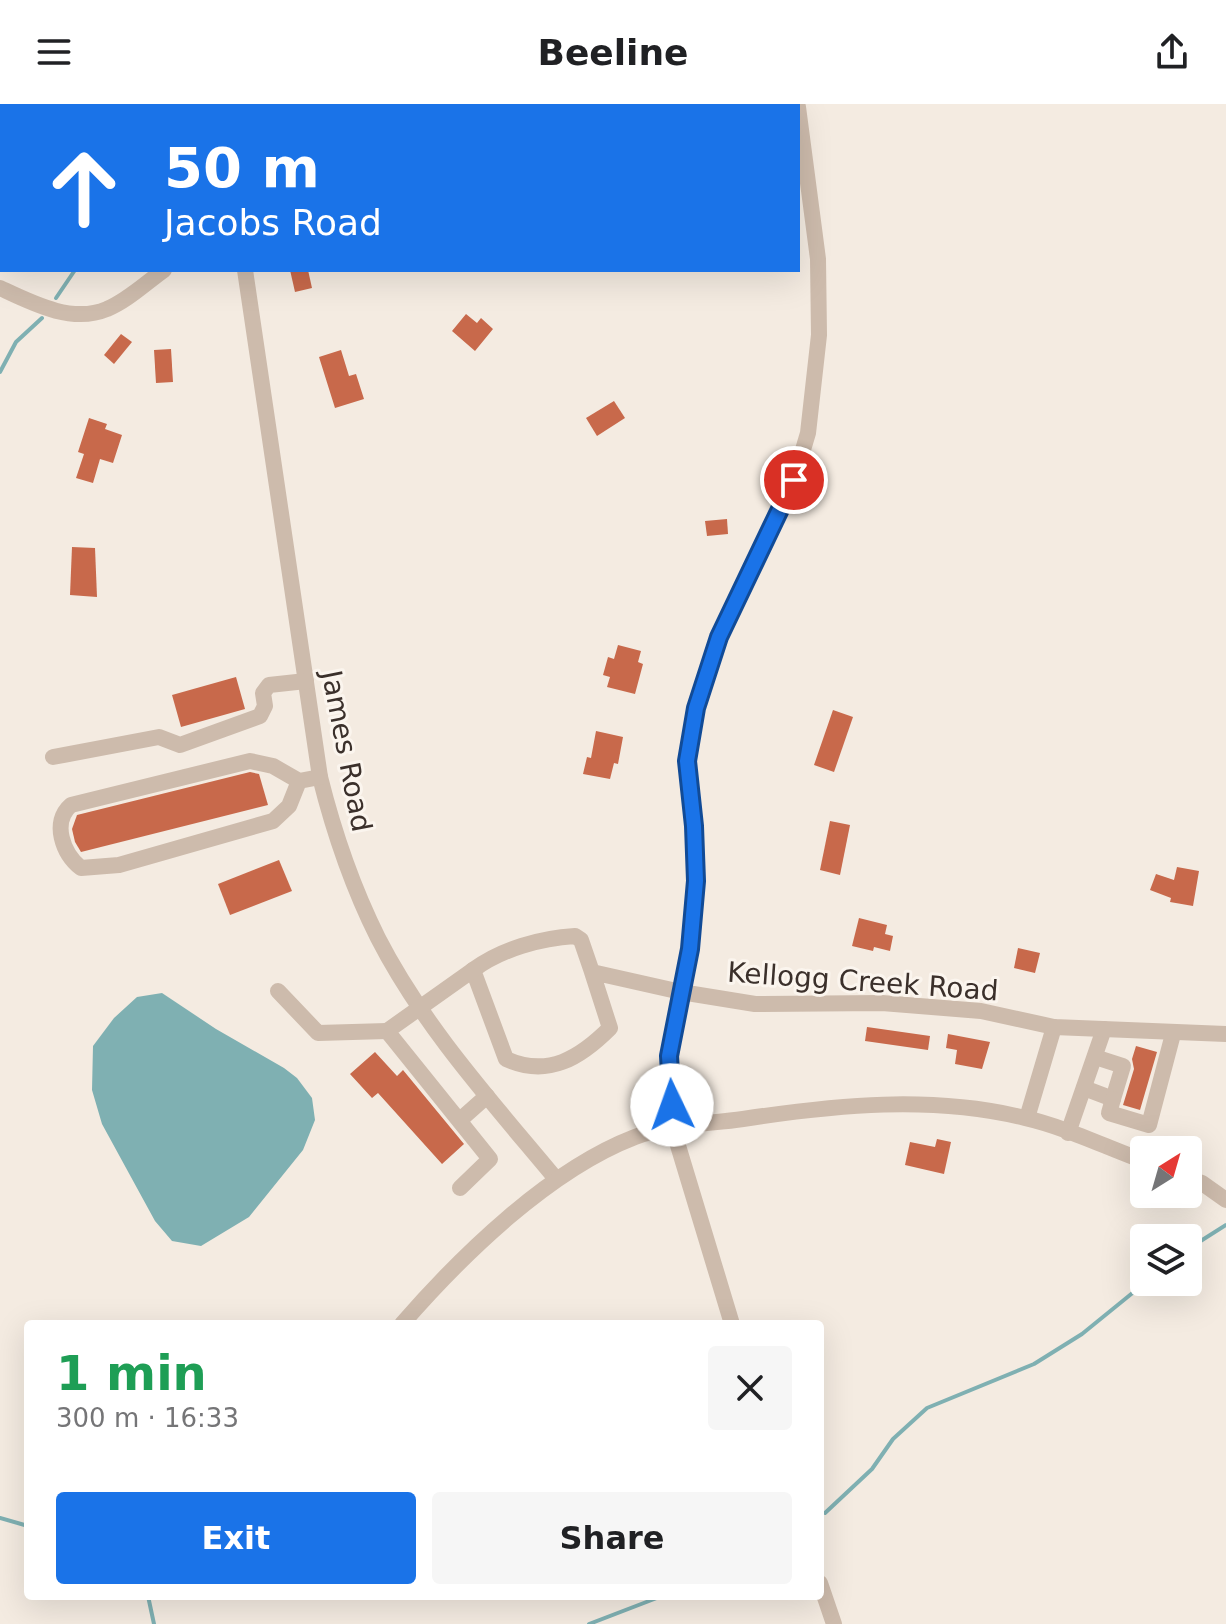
<!DOCTYPE html>
<html lang="en">
<head>
<meta charset="utf-8">
<style>
  body { margin:0; font-family:"DejaVu Sans",sans-serif; background:#f6f6f6; color:#202124; height:100vh; display:flex; flex-direction:column; font-size:30px; white-space:nowrap }
  * { box-sizing:border-box; margin:0 }
  p { font-size:26px; color:#757577 }
  .icon { flex:none; width:44px; height:44px; fill:none; stroke:currentColor; stroke-width:2; stroke-linecap:round; stroke-linejoin:round }
  .map { position:relative; flex:1; overflow:hidden }
  .side { position:absolute; left:24px; top:1216px; width:800px; height:280px; display:flex; flex-direction:column; background:#fff; border-radius:8px; box-shadow:0 8px 32px #0002 }
  .side>* { flex:none }
  .top-card { position:absolute; left:0px; top:0px; width:800px; height:168px; box-shadow:0 8px 32px #0002; background:#1a73e8; color:#fff; overflow:hidden }
  .needle { width:52px; rotate:37deg }
  .tools { position:absolute; left:1130px; top:1032px; display:grid; gap:16px }
  .tools a { display:grid; place-items:center; width:72px; height:72px; border-radius:8px; background:#fff; box-shadow:0 8px 32px #0002; font-size:40px }
  .pin { position:absolute; display:grid; place-items:center; width:68px; height:68px; color:#fff; margin:-34px; border:4px solid #fff; border-radius:50%; box-shadow:0 2px 8px #0007 }
  .me { position:absolute; width:88px; margin:-44px; rotate:357deg; stroke-linejoin:round; filter:drop-shadow(0 0 6px #0008) }
  .turn { display:flex; align-items:center; gap:28px; height:168px; padding:0 32px; font-size:36px }
  .turn .icon { width:104px; height:104px; stroke-width:2.5 }
  .turn b { display:block; font-size:56px; line-height:68px }
  .round { display:grid; place-items:center; flex:none; width:84px; height:84px; border-radius:8px; background:#f6f6f6 }
  .overview { display:flex; align-items:center; justify-content:space-between; height:136px; padding:0 32px }
  h1 { font-size:48px; font-weight:700; line-height:60px; color:#1e9e55 }
  .cta { display:flex; gap:16px; margin-top:auto; padding:16px 32px }
  .cta a { flex:1; height:92px; border-radius:8px; background:#1a73e8; color:#fff; font-size:32px; font-weight:700; line-height:92px; text-align:center }
  .cta a+a { background:#f6f6f6; color:#202124 }
  header { display:flex; justify-content:space-between; align-items:center; height:104px; padding:0 32px; background:#fff; font-size:36px; font-weight:700 }
  .map>svg:first-child { display:block }
  .water { fill:#7fb0b2 }
  .lines { fill:none; stroke-linecap:round; stroke-linejoin:round }
  .stream { stroke:#7fb0b2; stroke-width:4 }
  .building { fill:#c8694b }
  .minor { stroke:#cdbbac; stroke-width:16 }
  .route-casing { stroke:#114b97; stroke-width:20 }
  .route { stroke:#1a73e8; stroke-width:14 }
  .labels { text-anchor:middle; stroke-width:6; stroke-linejoin:round; paint-order:stroke }
  .street-label { font-size:28px; fill:#3b302b; stroke:#fbf5ee }
</style>
</head>
<body>
<header><svg class="icon" aria-label="menu" viewBox="0 0 24 24"><path d="M4 6h16M4 12h16M4 18h16"/></svg>Beeline<svg class="icon" aria-label="share" viewBox="0 0 24 24"><path d="M12 15V3M7 8l5-5 5 5M5 13v7h14v-7"/></svg></header>
<div class="map">
<svg width="1226" height="1520" viewBox="0 0 1226 1520">
  <rect width="100%" height="100%" fill="#f4ebe1"/>
  <path class="water" d="M162,889L216,925L284,964L297,974L312,994L315,1016L303,1046L249,1113L201,1142L172,1137L155,1117L102,1020L92,986L93,942L114,914L137,893Z"/>
  <g class="lines">
    <g class="stream">
      <path d="M141,2L142,0"/>
      <path d="M56,194L75,166"/>
      <path d="M0,268L16,238L42,214"/>
      <path d="M1188,1145L1226,1121"/>
      <path d="M825,1409L872,1365L893,1335L927,1304L1034,1260L1082,1230L1146,1178"/>
      <path d="M0,1414L28,1422"/>
      <path d="M148,1492L154,1520"/>
      <path d="M589,1520L662,1492"/>
    </g>
  </g>
  <g class="building">
    <path d="M290,166H308L312,184L295,188Z"/>
    <path d="M466,210L477,219L481,214L493,225L475,247L452,227Z"/>
    <path d="M121,230L132,238L114,260L104,251Z"/>
    <path d="M171,245L173,278L156,279L154,246Z"/>
    <path d="M341,246L349,272L356,270L364,295L335,304L319,253Z"/>
    <path d="M614,297L625,314L597,332L586,314Z"/>
    <path d="M89,314L107,320L105,325L122,331L113,359L100,355L93,379L76,374L84,350L78,348Z"/>
    <path d="M727,415L728,430L707,432L705,417Z"/>
    <path d="M72,443L95,444L97,493L70,491Z"/>
    <path d="M618,541L641,547L638,558L643,560L635,590L607,583L610,573L603,571L608,553L614,555Z"/>
    <path d="M236,573L245,605L181,623L172,591Z"/>
    <path d="M833,606L853,613L834,668L814,661Z"/>
    <path d="M596,627L623,633L618,660L614,659L610,675L583,670L587,653L591,654Z"/>
    <path d="M250,668L259,670L268,701L81,748L75,738L72,725L77,711Z"/>
    <path d="M830,717L850,721L840,771L820,766Z"/>
    <path d="M279,756L292,787L230,811L218,780Z"/>
    <path d="M1177,763L1199,767L1193,802L1170,798L1171,794L1150,786L1156,770L1174,776Z"/>
    <path d="M859,814L887,821L885,830L893,832L890,847L874,843L873,847L852,842Z"/>
    <path d="M1018,844L1040,849L1035,869L1014,864Z"/>
    <path d="M867,923L930,932L928,946L865,937Z"/>
    <path d="M948,930L990,938L982,965L955,960L957,946L946,944Z"/>
    <path d="M1136,942L1157,948L1140,1006L1123,1001L1134,965L1132,955Z"/>
    <path d="M375,948L397,972L403,966L464,1040L442,1060L378,989L372,994L350,970Z"/>
    <path d="M937,1035L951,1038L944,1070L905,1061L910,1038L935,1043Z"/>
  </g>
  <g class="lines">
    <g class="minor">
      <path d="M689,2L694,0"/>
      <path d="M245,166L320,673C334,729 352,782 378,834C423,922 493,999 556,1075"/>
      <path d="M0,184C32,199 72,220 107,205C127,197 147,178 164,166"/>
      <path d="M53,653L159,633L180,641L260,612L265,602L263,589L269,581L306,577"/>
      <path d="M299,677L289,702L273,717L119,761L81,764C63,750 51,718 71,701L250,657L273,662L299,677L320,673"/>
      <path d="M592,868L610,924C580,954 548,974 506,955L473,866C501,845 541,834 575,832L581,836L592,868L681,888L690,845L696,777L694,722L687,657L696,604L719,533L794,376L808,329L819,231L818,155L798,3"/>
      <path d="M278,887L318,929L387,927"/>
      <path d="M1084,984L1113,995L1123,962L1095,953"/>
      <path d="M1113,995L1109,1009L1149,1021L1173,930"/>
      <path d="M1027,1014L1054,923"/>
      <path d="M460,1016L487,992"/>
      <path d="M1068,1029L1104,925"/>
      <path d="M1188,1074L1202,1079L1226,1096"/>
      <path d="M460,1084L490,1055L387,927L473,866"/>
      <path d="M402,1220C462,1151 549,1066 635,1033C668,1020 709,1020 743,1015C836,1001 931,991 1025,1014C1065,1023 1105,1043 1144,1057"/>
      <path d="M732,1220L673,1025L669,952L681,888L755,900L882,899L981,907L1054,923L1226,930"/>
      <path d="M820,1479L834,1520"/>
    </g>
  </g>
  <g class="lines">
    <g class="route-casing">
      <path id="route" d="M672,1001L669,952L690,845L696,777L694,722L687,657L696,604L719,533L794,376"/>
    </g>
    <use href="#route" class="route"/>
  </g>
  <g class="labels">
    <g class="street-label">
      <text transform="translate(347 647) rotate(79)" y="10">James Road</text>
      <text transform="translate(863 877) rotate(4)" y="10">Kellogg Creek Road</text>
    </g>
  </g>
</svg>
<div class="tools">
<a><svg class="needle" viewBox="-14 -14 28 28"><path d="M0-13l5 13h-10z" fill="#e53935"/><path d="M0 13l5-13h-10z" fill="#757577"/></svg></a>
<a><svg class="icon" aria-label="layers" viewBox="0 0 24 24"><path d="M12 4l9 5-9 5-9-5zM3 14l9 5 9-5"/></svg></a>
</div>
<div class="pin" style="left:794px;top:376px;background:#d93025"><svg class="icon" aria-label="arrive" viewBox="0 0 24 24"><path d="M6 21V4h12l-3 4 3 4H6"/></svg></div>
<svg class="me" style="left:672px;top:1001px" viewBox="-20 -20 40 40"><circle r="19" fill="#fff"/><path d="M0-13L10 11 0 6-10 11z" fill="#1a73e8"/></svg>
<div class="top-card">
<div class="turn"><svg class="icon" aria-label="ahead" viewBox="0 0 24 24"><path d="M12 20V5M6 11l6-6 6 6"/></svg><div><b>50 m</b>Jacobs Road</div></div>
</div>
<section class="side">
<div class="overview"><div><h1>1 min</h1><p>300 m · 16:33</p></div><a class="round"><svg class="icon" aria-label="close" viewBox="0 0 24 24"><path d="M6 6l12 12M18 6L6 18"/></svg></a></div>
<div class="cta"><a>Exit</a><a>Share</a></div>
</section>
</div>
</body>
</html>
